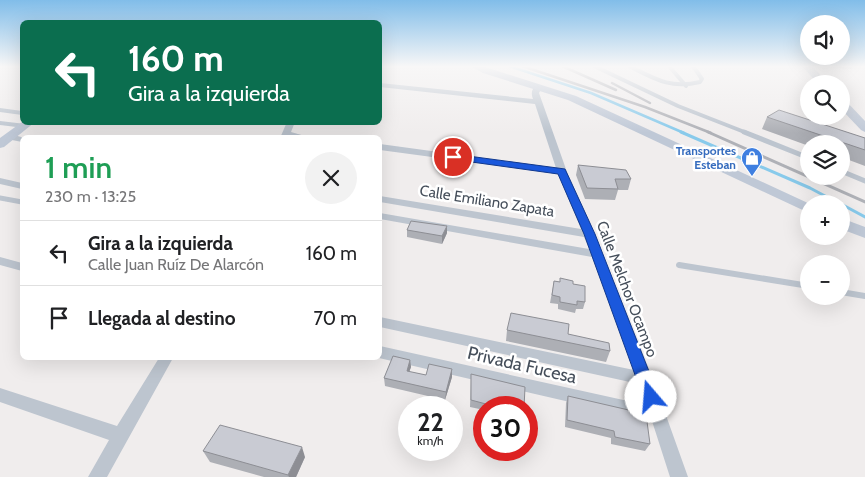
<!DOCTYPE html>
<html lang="es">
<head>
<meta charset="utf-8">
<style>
  body { margin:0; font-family:Cabin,sans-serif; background:#f2f2f2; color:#202124; height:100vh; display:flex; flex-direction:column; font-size:19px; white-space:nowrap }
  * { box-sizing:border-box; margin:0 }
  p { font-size:16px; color:#757577 }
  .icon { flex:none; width:28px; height:28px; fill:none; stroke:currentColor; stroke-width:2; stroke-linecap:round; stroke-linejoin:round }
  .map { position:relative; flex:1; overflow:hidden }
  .details { position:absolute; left:20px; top:135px; width:362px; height:225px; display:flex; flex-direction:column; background:#fff; border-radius:8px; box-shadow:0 5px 20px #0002 }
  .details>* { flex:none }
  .hud { position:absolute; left:20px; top:20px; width:362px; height:105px; border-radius:8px; box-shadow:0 5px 20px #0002; background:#0b6e4f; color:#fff; overflow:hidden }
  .tools { position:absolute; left:800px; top:15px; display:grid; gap:10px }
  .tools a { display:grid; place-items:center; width:50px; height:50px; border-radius:50%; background:#fff; box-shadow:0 5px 20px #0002; font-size:25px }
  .speed { position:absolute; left:398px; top:396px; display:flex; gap:10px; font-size:25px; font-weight:700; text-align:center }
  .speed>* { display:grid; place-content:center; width:65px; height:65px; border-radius:50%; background:#fff; box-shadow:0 5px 20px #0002; line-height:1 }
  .speed small { font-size:12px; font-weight:400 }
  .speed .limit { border:8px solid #d22; background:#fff; color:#111 }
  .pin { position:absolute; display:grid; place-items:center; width:42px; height:42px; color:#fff; margin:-21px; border:2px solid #fff; border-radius:50%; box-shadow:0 1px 5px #0007 }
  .me { position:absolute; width:55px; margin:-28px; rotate:342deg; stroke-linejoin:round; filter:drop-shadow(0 0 4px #0008) }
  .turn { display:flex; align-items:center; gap:18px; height:105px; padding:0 25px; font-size:22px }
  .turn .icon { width:65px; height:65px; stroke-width:2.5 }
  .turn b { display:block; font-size:35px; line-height:42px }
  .round { display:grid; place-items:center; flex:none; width:52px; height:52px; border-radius:26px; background:#f2f2f2 }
  .headline { display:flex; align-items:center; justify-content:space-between; height:85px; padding:0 25px }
  h1 { font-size:30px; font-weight:600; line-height:38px; color:#1e9e55 }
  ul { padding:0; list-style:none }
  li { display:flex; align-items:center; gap:15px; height:65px; padding:0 25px; border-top:1px solid #e0e0e0 }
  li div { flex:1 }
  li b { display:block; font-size:19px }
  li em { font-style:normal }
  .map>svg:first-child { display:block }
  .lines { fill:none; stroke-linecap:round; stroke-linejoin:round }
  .stream-far1 { stroke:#88caeb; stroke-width:2.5 }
  .stream { stroke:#88caeb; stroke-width:3 }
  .lane-far2 { stroke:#bdc5cf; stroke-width:4 }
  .lane-far1 { stroke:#bdc5cf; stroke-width:5 }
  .lane { stroke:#bdc5cf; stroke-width:6 }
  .street { fill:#bdc5cf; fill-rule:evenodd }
  .secondary { fill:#bfc8d6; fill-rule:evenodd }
  .rail-far1 { stroke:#afb1b7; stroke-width:2.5 }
  .rail { stroke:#afb1b7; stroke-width:3 }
  .wall { fill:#adafb5 }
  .shaded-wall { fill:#8d8e94 }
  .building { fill:#c9cbd3; stroke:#8d8e94 }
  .route { fill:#1a58dc; stroke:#11398f }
  .labels { text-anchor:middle; stroke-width:5; stroke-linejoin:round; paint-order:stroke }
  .far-shop-label { font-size:12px; font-weight:bold; fill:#366cbe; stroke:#fff; text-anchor:end }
  .street-label { font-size:15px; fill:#454e5a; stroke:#fff }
  .near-street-label { font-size:18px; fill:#454e5a; stroke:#fff }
</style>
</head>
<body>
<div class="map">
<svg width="865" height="477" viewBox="0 0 865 477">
  <rect width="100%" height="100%" fill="#f0eded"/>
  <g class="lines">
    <path class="stream-far1" d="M509,66L591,93L684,133"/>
    <g class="stream">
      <path d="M681,132L810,188L840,204"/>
      <path d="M841,204L865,217"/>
    </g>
    <g class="lane-far2">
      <path d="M594,66L678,106L747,133"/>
      <path d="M629,66C655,79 670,89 700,82L702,79L693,66"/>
      <path d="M669,66L686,86"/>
      <path d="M0,123L25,126"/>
    </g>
    <g class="lane-far1">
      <path d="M744,132L809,158"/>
      <path d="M841,171L865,181"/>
      <path d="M0,198L22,202"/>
    </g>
    <g class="lane">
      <path d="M679,265L809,286"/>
      <path d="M841,292L865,296"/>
    </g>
    <g class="street">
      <path d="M380,83L533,99C531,93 531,89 537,86H541L542,87L539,93L567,172L595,234L653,379L688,477H670L652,421L379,358L380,346L646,405L639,384L380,327V317L634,370L592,257L380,219V213L589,249L584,237L380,202V196L581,229L558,174L380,150V144L556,168L535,104L380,87Z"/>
      <path d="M0,108L22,111V115L0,112Z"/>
      <path d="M287,122H295L291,132L312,138H280Z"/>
      <path d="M10,134L25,138H22V142L7,139V135Z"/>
      <path d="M0,178L22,183V189L0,184Z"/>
      <path d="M0,257L22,263V271L0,265Z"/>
      <path d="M159,358H173L107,477H88L109,440L0,402V388L117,426Z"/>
    </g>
    <g class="secondary">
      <path d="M470,66H482L576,96L810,204L809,213L568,100L483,73Z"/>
      <path d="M802,66H812L829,84H818Z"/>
      <path d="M841,99L845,100L865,121V132L861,130L841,109Z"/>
      <path d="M22,122H35L4,147L0,148V138Z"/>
      <path d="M841,218L865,227V238L841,229Z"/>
    </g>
    <g class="rail-far1">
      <path d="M522,66L645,107L711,133"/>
      <path d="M562,66L616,90"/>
      <path d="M612,83L650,103"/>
    </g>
    <path class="rail" d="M708,132L865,202"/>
  </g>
  <g class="wall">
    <path d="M826,66H853L851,69L828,67Z"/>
    <path d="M767,117L865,138V166L841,157V144H809V146L762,129Z"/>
    <path d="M578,165L631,179L628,190H618L615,200L585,199L576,175Z"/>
    <path d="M447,226V233L442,244L407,237V230Z"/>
    <path d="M560,278L573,284L585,302L583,309H576L575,313L558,309V304L550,303L554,281L560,282Z"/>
    <path d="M507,330L568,334L610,351L606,362L506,341Z"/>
    <path d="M410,360L411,367L409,372L426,375L452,369V377L445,400L385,386L384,378Z"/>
    <path d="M471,374L524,408H484V410L470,407Z"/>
    <path d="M568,396L650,444L645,451L611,444V438L565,427L566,403Z"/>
    <path d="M203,451L305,457L296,477H264L210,462Z"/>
  </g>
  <g class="shaded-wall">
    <path d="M447,226V233L442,244V236Z"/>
    <path d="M410,360L411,367L407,378V371Z"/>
    <path d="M452,369V377L445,400L446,392Z"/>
    <path d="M302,447L305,457L296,477H289L288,475Z"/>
  </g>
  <g class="building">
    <path d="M779,110L865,138V150L767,117Z"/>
    <path d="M578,165L626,170L631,179H615L618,189L587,188Z"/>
    <path d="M411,221L447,226L442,236L407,230Z"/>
    <path d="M560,278L573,281V284L585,286V302L577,301V305L560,302V297L552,295L554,281L560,282Z"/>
    <path d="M511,313L569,324L568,334L609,343L610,351L507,330Z"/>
    <path d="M393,356L410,360L407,371L426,375L429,364L452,369L446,392L384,378Z"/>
    <path d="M471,374L525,387L524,408H501L471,400Z"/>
    <path d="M568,396L646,414L650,444L615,437L614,431L567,420Z"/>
    <path d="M220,425L302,447L288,475L203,451Z"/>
  </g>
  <linearGradient id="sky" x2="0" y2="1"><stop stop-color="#81bde9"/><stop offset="0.5" stop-color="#f8f7f7"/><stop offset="1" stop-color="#f8f7f7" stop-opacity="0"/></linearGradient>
  <rect width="865" height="133" fill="url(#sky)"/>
  <path class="route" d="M453,154L565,169L595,234L659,397L656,402L651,404L645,402L643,397L584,234L558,174L450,159L448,157Z"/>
  <defs>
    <g id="shop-pin" transform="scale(1.125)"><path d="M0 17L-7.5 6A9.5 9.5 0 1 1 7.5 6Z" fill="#3f7fe0" stroke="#fff"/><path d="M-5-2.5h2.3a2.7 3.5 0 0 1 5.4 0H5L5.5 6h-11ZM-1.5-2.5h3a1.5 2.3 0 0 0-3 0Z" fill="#fff"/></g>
  </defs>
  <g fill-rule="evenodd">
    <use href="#shop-pin" x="752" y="158"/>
  </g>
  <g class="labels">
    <g class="far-shop-label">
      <text x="736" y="155">Transportes<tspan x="736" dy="14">Esteban</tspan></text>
    </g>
    <g class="street-label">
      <text transform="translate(487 201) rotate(9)" y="5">Calle Emiliano Zapata</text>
      <text transform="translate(627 289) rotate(69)" y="5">Calle Melchor Ocampo</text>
    </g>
    <g class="near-street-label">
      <text transform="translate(522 365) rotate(13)" y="6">Privada Fucesa</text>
    </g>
  </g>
</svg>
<div class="tools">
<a><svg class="icon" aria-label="sound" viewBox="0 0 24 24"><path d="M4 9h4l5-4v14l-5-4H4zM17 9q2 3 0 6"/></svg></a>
<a><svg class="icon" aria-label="search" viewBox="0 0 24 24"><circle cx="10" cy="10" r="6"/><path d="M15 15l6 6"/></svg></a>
<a><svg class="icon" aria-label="layers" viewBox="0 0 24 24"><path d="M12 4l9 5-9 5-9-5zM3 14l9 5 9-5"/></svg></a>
<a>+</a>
<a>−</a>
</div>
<div class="speed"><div>22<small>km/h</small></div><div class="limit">30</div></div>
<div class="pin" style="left:453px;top:157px;background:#d93025"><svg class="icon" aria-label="arrive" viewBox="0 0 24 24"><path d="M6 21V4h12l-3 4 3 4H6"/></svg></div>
<svg class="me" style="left:651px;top:397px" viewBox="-20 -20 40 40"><circle r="19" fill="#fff"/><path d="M0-13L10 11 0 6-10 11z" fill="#1a58dc"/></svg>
<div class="hud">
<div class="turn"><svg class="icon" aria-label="left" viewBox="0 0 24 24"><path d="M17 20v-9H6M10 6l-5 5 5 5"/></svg><div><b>160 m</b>Gira a la izquierda</div></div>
</div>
<section class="details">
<div class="headline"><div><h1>1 min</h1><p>230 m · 13:25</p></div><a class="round"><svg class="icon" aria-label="close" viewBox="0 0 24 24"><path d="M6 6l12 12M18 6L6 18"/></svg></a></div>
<ul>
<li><svg class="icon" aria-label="left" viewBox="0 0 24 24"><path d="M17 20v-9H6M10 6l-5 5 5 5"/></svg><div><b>Gira a la izquierda</b><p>Calle Juan Ruíz De Alarcón</p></div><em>160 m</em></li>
<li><svg class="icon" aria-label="arrive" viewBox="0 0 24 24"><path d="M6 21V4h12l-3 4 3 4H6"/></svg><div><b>Llegada al destino</b></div><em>70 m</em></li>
</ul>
</section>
</div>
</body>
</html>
